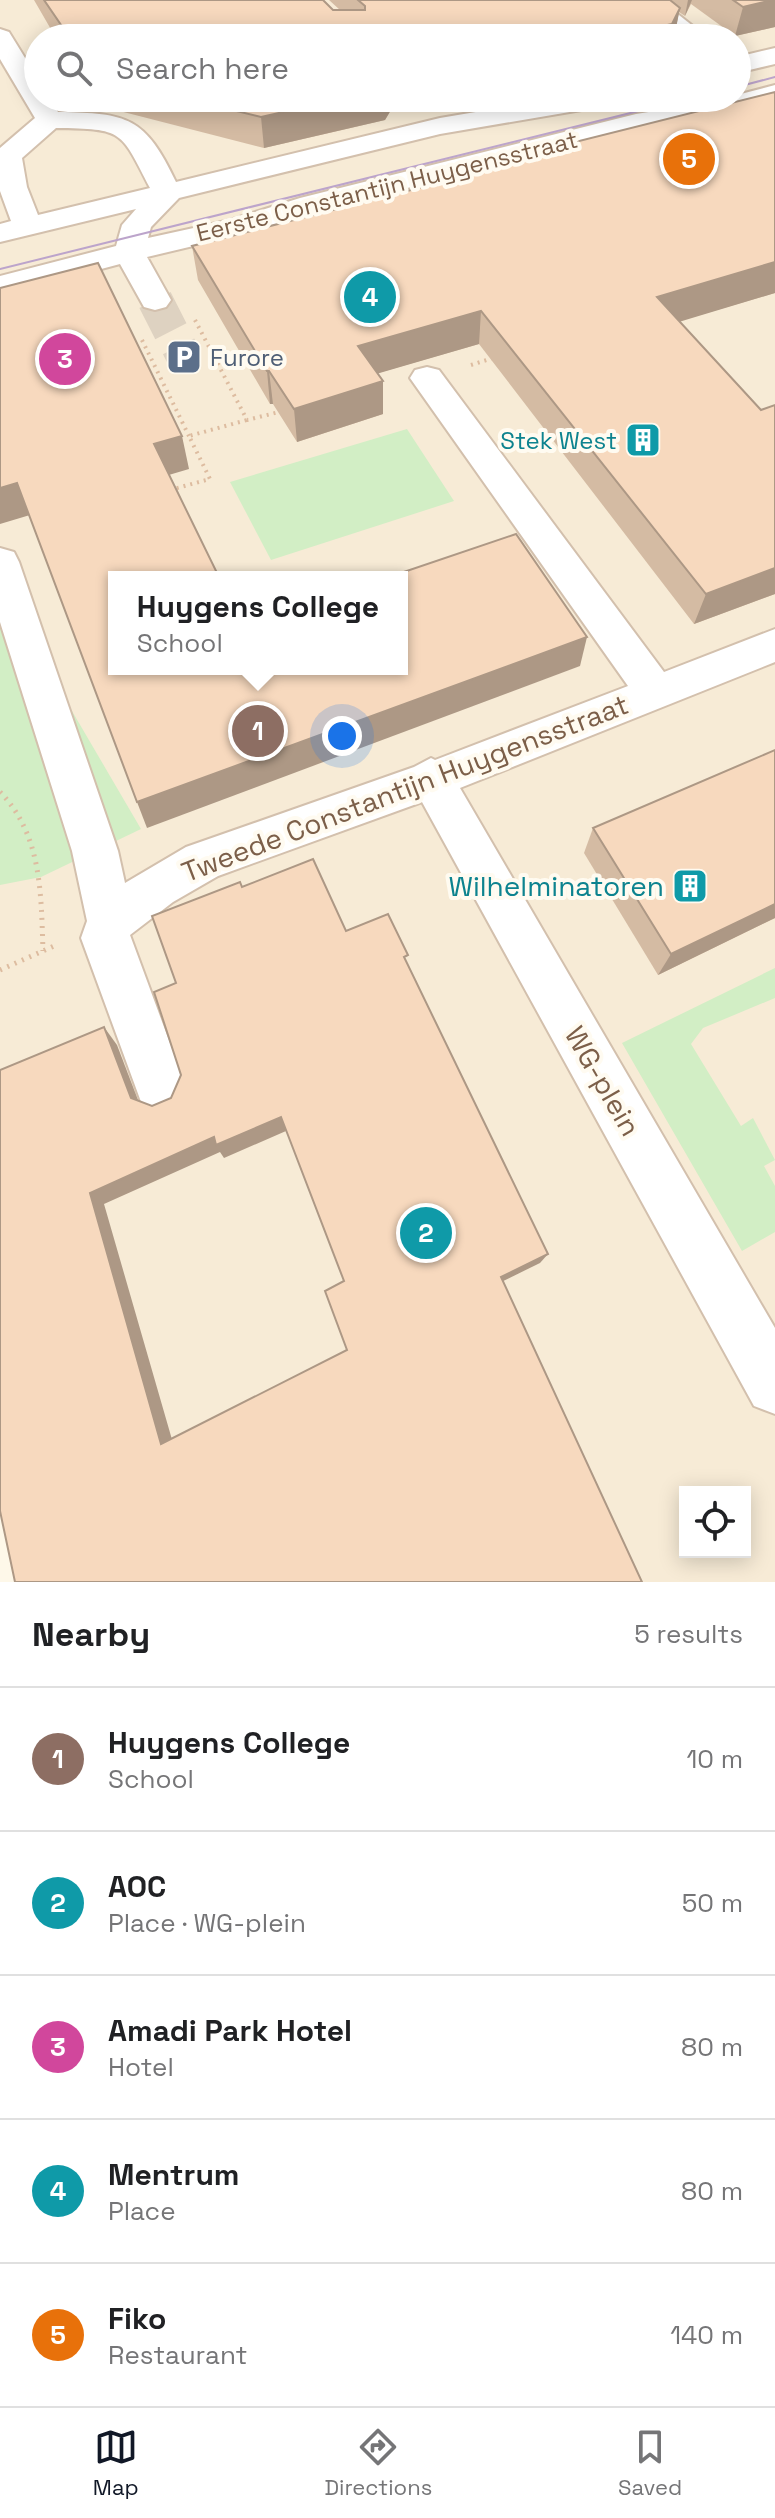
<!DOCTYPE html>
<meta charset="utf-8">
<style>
body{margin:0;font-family:"Space Grotesk",sans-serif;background:#f2f2f2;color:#202124}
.controls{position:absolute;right:24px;bottom:24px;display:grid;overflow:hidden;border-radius:0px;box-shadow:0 4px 20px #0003}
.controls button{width:72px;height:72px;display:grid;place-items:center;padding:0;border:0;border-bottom:2px solid #e0e0e0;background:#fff;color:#202124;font:40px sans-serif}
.you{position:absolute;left:342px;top:736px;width:28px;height:28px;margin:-20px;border:6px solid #fff;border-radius:50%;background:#1a73e8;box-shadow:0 0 0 12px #1a73e833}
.badge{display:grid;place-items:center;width:52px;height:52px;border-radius:50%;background:#111827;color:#fff;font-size:26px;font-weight:700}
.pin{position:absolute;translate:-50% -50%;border:4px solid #fff;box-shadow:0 2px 8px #0006}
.popup{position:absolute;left:108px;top:571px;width:300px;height:104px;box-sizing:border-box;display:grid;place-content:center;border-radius:0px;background:#fff;filter:drop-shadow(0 2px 6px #0005);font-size:26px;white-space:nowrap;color:#757577}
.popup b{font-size:30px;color:#202124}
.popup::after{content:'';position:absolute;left:50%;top:100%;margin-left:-16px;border:16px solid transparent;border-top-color:#fff}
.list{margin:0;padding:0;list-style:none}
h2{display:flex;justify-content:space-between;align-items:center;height:104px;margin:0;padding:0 32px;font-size:34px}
h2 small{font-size:26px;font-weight:400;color:#757577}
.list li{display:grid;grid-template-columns:52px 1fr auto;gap:24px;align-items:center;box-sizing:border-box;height:144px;padding:0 32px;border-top:2px solid #e0e0e0}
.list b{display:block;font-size:30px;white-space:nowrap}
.list p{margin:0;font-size:26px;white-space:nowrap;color:#757577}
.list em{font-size:26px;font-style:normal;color:#757577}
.icon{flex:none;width:44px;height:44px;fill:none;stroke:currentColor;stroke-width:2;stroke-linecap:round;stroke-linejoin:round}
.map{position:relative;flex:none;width:775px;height:1582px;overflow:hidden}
.search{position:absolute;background:#fff;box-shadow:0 4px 20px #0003;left:24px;right:24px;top:24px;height:88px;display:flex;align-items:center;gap:20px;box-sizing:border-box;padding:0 28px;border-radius:44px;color:#757577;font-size:30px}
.sheet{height:824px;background:#fff}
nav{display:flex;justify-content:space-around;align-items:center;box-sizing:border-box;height:112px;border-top:2px solid #e0e0e0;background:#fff;font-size:22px;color:#757577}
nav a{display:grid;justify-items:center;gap:4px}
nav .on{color:#111827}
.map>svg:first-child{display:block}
.residential{fill:#f7ebd6;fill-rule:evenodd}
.green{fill:#d2eec5}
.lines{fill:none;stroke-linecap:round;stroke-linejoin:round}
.minor-tunnel{stroke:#ded2c1;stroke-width:35;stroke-dasharray:35 17;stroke-linecap:butt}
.minor-casing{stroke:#d3c0ad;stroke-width:4}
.path-far1{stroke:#ddbca0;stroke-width:4;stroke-dasharray:2 5;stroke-linecap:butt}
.path{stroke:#ddbca0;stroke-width:5;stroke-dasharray:2 6;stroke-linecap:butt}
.minor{fill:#fff;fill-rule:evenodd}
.tram{stroke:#bca4cb;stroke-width:2}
.wall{fill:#d4bba3}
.shaded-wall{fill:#ad9885}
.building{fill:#f7d9be;stroke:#ad9885;stroke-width:2;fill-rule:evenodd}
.labels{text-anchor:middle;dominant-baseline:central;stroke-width:8;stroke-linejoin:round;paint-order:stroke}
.far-street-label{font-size:24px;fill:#7c5f49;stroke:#fffbf1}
.far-service-label{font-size:24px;fill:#4e5e75;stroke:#fffbf1;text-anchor:start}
.far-culture-label{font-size:24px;fill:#0d838f;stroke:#fffbf1;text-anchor:end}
.street-label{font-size:28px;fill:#7c5f49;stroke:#fffbf1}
.culture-label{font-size:28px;fill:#0d838f;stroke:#fffbf1;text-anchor:end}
</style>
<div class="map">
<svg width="775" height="1582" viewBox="0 0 775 1582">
<rect width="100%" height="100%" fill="#fef8e9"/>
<path class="residential" d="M0,0H775V1582H69L0,1293ZM38,38H737V98H38ZM114,577H402V669H114ZM685,1492H745V1552H685Z"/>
<g class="green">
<polygon points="407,429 454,501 271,560 230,482"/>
<polygon points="0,588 141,829 41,877 0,885"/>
<polygon points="775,968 775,998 703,1028 691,1044 741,1126 753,1118 775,1160 764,1166 775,1186 775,1232 742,1251 622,1043"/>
</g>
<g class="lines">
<polyline class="minor-tunnel" points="155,300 184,357"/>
<defs>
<g id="minor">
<polygon points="633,0 660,0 708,38 679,38"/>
<path d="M0,29L9,32L38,79V98H49L58,112C128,113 145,117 176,182L440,118L558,98H618L614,104L605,106L440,134L179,198L151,227L148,238L230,220L300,198L636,114L737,98V95L775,85V101L699,121L636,130L320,210L248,233L147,257L171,300L166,307L155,310L144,307L120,264L0,296V276L116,246L122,225L136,209L0,242V224L11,221L0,191V148L35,118L0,59ZM56,128C124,129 120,130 150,188L38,215L27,187L22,158Z"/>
<polygon points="775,48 775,64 737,73 737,57"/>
<polygon points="427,367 439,370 664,672 775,629 775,662 460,788 775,1328 775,1414 754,1406 422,802 218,876 173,902 130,935 188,1092 180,1110 162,1118 144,1110 81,938 87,921 72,851 0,622 0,548 14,552 19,562 118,851 125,883 186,847 414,767 431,758 435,760 628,686 410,378 415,370"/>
</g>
</defs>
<use href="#minor" class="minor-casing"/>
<g class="path-far1">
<polyline points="195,320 247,420 283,411"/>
<polyline points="142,340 189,436"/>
<polyline points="471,365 496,357"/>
<polyline points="170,490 210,479 189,436 247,420"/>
</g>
<g class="path">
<path d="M0,792C42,835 41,894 43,951"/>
<polyline points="0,970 54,946"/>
</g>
<use href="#minor" class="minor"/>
<g class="tram">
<polyline points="737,87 775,77"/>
<polyline points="0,269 691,98"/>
</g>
</g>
<g class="wall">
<polygon points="34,0 323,0 333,10 340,10 329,0 775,0 775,27 735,36 691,4 685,16 679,12 674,38 56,38"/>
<polygon points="775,92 775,293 679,321 761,410 775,405 775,594 694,624 479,344 378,373 383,414 297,442 273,404 270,404 198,280 192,246 538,158 539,151"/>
<polygon points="98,98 398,98 385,120 264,148 104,107"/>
<polygon points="593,828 775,918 658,975 584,853"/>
</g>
<g class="shaded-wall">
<polygon points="688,0 692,0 685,16"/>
<polygon points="772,0 775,0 775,27 735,36 743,7"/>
<polygon points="680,8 674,38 608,38"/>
<polygon points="346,98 398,98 385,120 264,148 261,117"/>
<polygon points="775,262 775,293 649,331 657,297"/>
<polygon points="481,311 479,344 359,379 358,346"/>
<polygon points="267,371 269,371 273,404 270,404"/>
<polygon points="383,381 383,414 297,442 294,409"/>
<polygon points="182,436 189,469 162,477 154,444"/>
<polygon points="17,483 30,515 0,524 0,488"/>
<polygon points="775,568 775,594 694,624 706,594"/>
<polygon points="587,637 580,666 147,828 137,802"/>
<polygon points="775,904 775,918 658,975 671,954"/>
<polygon points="104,1027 117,1045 143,1113 131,1098"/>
<polygon points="281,1117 286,1131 224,1158 220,1152 104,1204 173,1443 161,1444 90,1193 214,1137"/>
<polygon points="548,1254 540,1263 495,1285 501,1277"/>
</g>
<g class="building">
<polygon points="44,0 323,0 333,10 365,10 365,6 358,0 670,0 680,8 672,24 608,38 429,38 421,30 416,38 70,38"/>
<polygon points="733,0 772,0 743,7"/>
<polygon points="775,92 775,262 657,297 761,410 775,405 775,568 706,594 481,311 358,346 383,381 294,409 269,371 267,371 192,246 544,156 539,151"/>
<polygon points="183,98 346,98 261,117"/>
<polygon points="98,263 182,436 154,444 219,577 114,577 114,669 402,669 402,577 389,577 516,534 587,637 137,802 17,483 0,488 0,288"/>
<polygon points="775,750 775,904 671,954 593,828"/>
<path d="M313,859L346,931L388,914L408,955L404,957L548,1254L501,1277L642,1582H15L0,1511V1070L104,1027L131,1098L152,1106L171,1098L181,1075L154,992L176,983L152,916L240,882L242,887ZM281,1117L344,1281L325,1291L347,1350L161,1444L90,1193L214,1137L216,1145Z"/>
</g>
<defs>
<symbol id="parking-square" viewBox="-11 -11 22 22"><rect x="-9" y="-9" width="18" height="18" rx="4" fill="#5c6f8a" stroke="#fffbf1"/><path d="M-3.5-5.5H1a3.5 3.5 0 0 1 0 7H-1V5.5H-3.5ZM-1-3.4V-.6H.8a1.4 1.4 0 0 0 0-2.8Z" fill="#fff"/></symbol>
<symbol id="building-square" viewBox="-11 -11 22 22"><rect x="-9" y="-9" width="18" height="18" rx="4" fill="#0f9aa8" stroke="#fffbf1"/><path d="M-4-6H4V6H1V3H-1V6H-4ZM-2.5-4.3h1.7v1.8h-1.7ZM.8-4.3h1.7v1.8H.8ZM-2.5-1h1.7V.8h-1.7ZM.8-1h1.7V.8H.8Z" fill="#fff"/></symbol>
</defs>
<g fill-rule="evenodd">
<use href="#parking-square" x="164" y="337" width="40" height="40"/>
<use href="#building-square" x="623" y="420" width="40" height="40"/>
<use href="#building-square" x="670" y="866" width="40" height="40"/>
</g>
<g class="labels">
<g class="far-street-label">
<text transform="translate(387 186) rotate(-14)">Eerste Constantijn Huygensstraat</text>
</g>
<g class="far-service-label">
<text x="210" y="357">Furore</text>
</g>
<g class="far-culture-label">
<text x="617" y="440">Stek West</text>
</g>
<g class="street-label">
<text transform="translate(405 788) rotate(-21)">Tweede Constantijn Huygensstraat</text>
<text transform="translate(603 1081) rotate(60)">WG-plein</text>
</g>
<g class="culture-label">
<text x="664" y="886">Wilhelminatoren</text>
</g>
</g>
</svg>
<div class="controls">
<button><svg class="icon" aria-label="locate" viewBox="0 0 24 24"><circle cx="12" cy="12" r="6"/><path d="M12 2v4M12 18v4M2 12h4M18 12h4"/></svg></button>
</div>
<div class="you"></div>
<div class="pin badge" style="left:258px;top:731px;background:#8d6e63">1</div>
<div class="popup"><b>Huygens College</b>School</div>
<div class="pin badge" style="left:426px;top:1233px;background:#0f9aa8">2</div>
<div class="pin badge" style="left:65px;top:359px;background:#d1479c">3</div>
<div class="pin badge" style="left:370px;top:297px;background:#0f9aa8">4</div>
<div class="pin badge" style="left:689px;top:159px;background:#e8710a">5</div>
<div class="search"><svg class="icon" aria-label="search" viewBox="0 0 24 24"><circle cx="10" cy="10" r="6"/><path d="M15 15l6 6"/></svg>Search here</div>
</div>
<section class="sheet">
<h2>Nearby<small>5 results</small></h2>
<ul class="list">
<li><span class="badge" style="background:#8d6e63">1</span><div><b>Huygens College</b><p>School</p></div><em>10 m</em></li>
<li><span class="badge" style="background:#0f9aa8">2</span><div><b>AOC</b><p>Place · WG-plein</p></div><em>50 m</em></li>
<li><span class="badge" style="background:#d1479c">3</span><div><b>Amadi Park Hotel</b><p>Hotel</p></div><em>80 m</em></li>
<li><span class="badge" style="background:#0f9aa8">4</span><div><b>Mentrum</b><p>Place</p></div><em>80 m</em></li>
<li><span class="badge" style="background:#e8710a">5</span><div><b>Fiko</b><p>Restaurant</p></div><em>140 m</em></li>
</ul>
</section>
<nav>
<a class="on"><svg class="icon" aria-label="map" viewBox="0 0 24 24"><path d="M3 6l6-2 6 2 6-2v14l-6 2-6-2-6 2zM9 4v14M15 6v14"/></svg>Map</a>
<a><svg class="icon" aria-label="directions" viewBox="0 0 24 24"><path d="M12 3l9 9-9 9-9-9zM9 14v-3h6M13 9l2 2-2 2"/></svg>Directions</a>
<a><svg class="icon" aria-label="saved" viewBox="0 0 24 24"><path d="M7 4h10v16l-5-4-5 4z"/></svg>Saved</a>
</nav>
